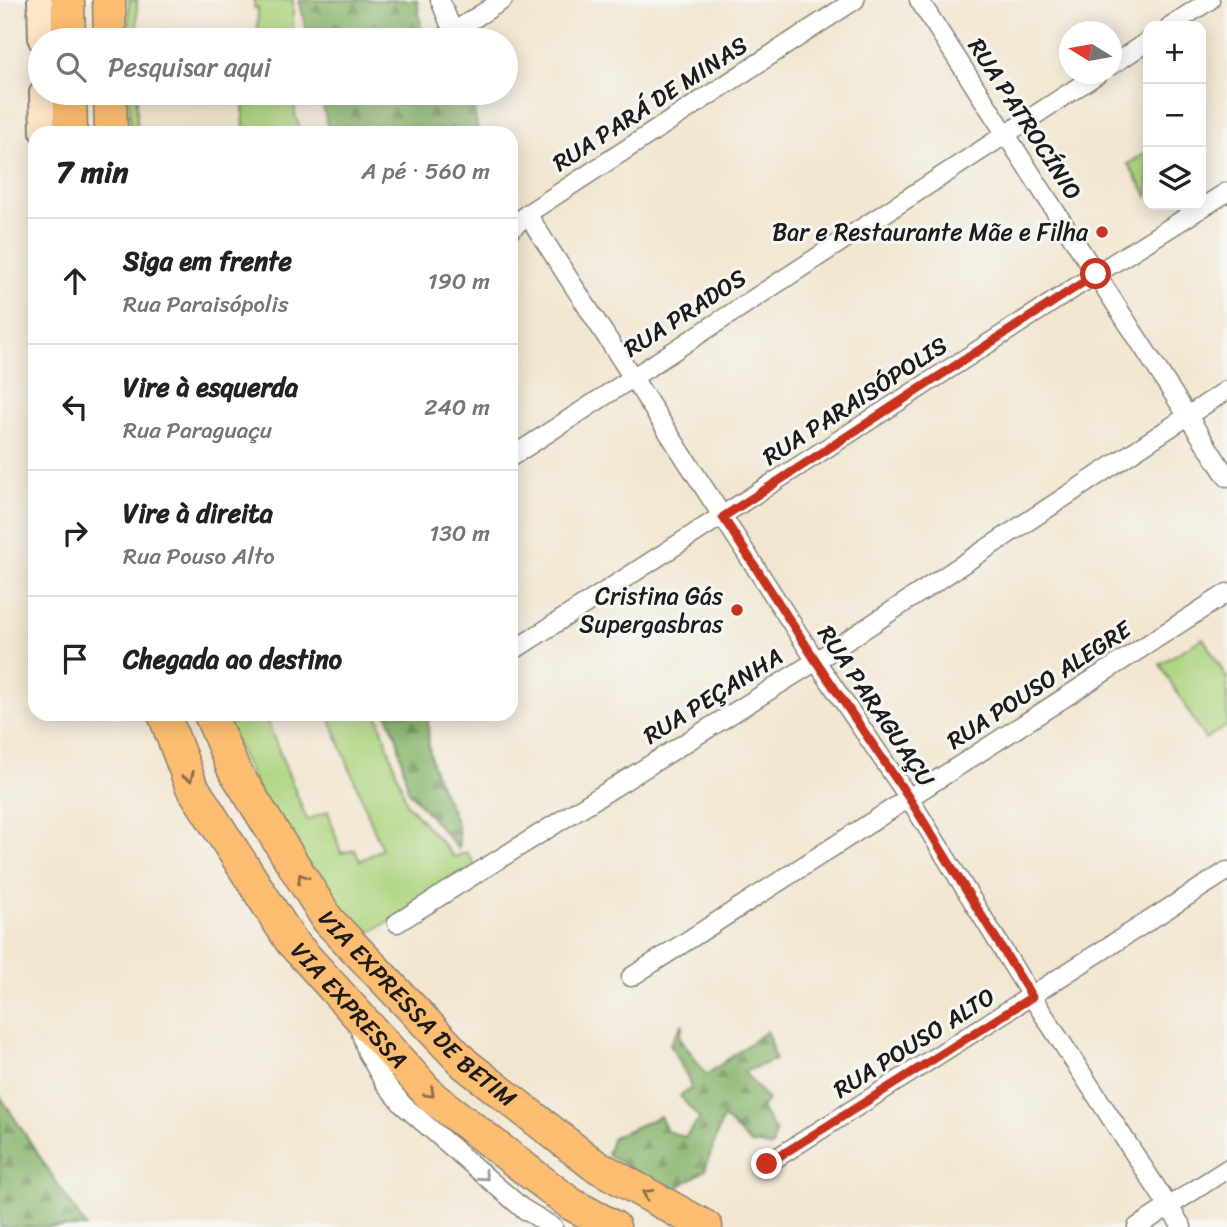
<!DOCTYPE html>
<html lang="pt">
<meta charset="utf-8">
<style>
body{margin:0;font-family:Sriracha,sans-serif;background:#f2f2f2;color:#222}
.controls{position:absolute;right:21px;top:21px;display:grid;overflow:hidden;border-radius:14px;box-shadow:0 4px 18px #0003}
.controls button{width:63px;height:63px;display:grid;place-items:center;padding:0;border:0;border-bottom:2px solid #e0e0e0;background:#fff;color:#222;font:35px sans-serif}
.compass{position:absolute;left:1059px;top:21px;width:63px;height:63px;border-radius:50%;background:#fff;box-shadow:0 4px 18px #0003;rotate:281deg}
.stop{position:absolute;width:21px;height:21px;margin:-16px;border:5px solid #c8321e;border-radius:50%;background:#fff}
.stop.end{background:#c8321e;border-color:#fff;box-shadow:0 2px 7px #0008}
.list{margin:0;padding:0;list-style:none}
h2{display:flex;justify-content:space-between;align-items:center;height:91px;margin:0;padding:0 28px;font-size:30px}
h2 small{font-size:23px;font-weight:400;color:#767676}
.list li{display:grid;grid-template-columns:46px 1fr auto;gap:21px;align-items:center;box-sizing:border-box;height:126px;padding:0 28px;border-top:2px solid #e0e0e0}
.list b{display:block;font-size:26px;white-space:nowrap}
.list p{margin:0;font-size:23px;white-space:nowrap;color:#767676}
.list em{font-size:23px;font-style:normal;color:#767676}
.icon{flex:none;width:38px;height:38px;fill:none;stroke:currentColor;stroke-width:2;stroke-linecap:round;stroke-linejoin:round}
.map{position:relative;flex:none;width:1227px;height:1227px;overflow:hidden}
.search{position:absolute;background:#fff;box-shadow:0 4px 18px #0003;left:28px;top:28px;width:490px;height:77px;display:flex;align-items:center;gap:18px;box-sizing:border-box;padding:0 24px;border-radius:38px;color:#767676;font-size:26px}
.panel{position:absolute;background:#fff;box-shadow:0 4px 18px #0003;left:28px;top:126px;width:490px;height:595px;border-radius:21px}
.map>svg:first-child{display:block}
.grass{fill:#aed580;stroke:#65784e;stroke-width:2}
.forest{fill:url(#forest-firs);stroke:#536945;stroke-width:2}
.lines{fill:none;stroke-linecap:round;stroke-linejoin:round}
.street-casing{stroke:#878176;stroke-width:21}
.secondary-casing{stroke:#878176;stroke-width:28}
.highway-casing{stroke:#878176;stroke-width:35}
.street{stroke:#fff;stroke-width:18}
.secondary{stroke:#fee5c5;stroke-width:24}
.highway{stroke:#fcbd6f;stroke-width:32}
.oneway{stroke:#8c6c46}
.oneway2{stroke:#999}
.route{stroke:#c8321e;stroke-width:9}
.poi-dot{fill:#c8321e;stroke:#f6f6f2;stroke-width:2.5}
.labels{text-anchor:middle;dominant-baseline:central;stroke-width:6;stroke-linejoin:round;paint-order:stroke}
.street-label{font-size:24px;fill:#1c1c1c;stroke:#f6f6f2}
.poi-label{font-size:24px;fill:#1c1c1c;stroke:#f6f6f2;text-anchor:end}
</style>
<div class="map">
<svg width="1227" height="1227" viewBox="0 0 1227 1227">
<defs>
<pattern id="forest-firs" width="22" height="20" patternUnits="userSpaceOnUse" patternTransform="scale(1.75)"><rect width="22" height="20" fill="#8ab66e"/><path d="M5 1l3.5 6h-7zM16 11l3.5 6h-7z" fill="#70935a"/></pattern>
</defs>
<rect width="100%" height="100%" fill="#f6f6f2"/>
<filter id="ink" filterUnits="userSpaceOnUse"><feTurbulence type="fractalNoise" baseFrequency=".0143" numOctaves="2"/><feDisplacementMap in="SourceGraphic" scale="14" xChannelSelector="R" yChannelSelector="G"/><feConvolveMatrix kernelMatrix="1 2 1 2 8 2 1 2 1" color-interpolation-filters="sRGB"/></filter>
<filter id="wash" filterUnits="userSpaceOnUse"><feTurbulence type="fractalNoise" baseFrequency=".00686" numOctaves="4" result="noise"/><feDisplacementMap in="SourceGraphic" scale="28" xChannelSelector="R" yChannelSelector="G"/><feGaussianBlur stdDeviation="1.57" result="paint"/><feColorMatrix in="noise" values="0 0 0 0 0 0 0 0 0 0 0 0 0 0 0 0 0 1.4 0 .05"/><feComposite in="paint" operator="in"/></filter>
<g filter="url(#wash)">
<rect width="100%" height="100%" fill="#f2e6d0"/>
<g class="grass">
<rect x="129" y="0" width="8" height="40"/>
<polygon points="254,0 293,0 293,40 257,40 258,8 254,8"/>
<polygon points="129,93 137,93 137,133 130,133"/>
<polygon points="243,93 295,93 295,115 302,133 244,133"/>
<polygon points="1148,151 1148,197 1128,164"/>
<polygon points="1203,638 1227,678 1227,726 1205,739 1160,664"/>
<polygon points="222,714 264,714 307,820 328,811 341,853 355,850 360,861 382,849 328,714 377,714 407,804 454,857 467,852 478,870 364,936 308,866 269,813"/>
</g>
<g class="forest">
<polygon points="299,0 417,0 423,40 308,40"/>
<polygon points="320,93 472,93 478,133 329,133"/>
<path d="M387,714H428C428,735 428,753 435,773C443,797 464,824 458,849L408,790L397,738Z"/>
<polygon points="683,1023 680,1037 706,1075 767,1031 775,1060 744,1072 768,1100 761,1108 776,1132 772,1147 751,1144 723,1117 705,1170 669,1193 607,1154 613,1137 660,1116 667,1131 685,1137 700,1119 680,1096 691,1089 688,1078 670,1044"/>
<polygon points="0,1096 86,1227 0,1227"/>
</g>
</g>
<g filter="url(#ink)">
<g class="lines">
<defs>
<g id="street">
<polyline points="440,0 453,32 503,0"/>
<polyline points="919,0 1227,477"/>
<polyline points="1170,26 1210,0"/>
<polyline points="1112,65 1148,41"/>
<polyline points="527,214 816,661 909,798 1032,997 1182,1227"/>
<polyline points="511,230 527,214 855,0"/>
<polyline points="511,457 1098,74"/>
<polyline points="511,652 1096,274 1227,192"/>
<polyline points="397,923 816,661 1227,390"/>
<polyline points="631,977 1227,593"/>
<polyline points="358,1024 367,1052 384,1082 403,1105 522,1208 553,1227"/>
<polyline points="767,1164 1227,871"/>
<polyline points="1137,1227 1227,1169"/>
</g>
<g id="secondary">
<polyline points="40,0 41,40"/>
<polyline points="42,93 43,133"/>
</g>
<g id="highway">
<polyline points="68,0 69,40"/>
<polyline points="109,0 110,40"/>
<polyline points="70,93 71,133"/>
<polyline points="110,93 111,133"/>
<path id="s1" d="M164,714L191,785L291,941L432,1097L571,1204L614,1227"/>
<path id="s2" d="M210,714L233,768L328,920L465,1064L593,1164L706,1227"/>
</g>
</defs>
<use href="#street" class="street-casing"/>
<use href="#secondary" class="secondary-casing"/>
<use href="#highway" class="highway-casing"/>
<use href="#street" class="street"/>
<use href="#secondary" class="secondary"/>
<use href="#highway" class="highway"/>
</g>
<defs><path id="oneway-chevron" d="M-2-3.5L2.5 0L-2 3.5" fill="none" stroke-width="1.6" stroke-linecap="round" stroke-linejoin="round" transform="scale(1.75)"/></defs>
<g class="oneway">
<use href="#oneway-chevron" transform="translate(189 777) rotate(67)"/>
<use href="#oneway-chevron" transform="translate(302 878) rotate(-122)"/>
<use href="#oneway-chevron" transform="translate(430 1093) rotate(45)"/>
<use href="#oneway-chevron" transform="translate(647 1194) rotate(-151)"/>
</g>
<use class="oneway2" href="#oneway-chevron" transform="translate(484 1176) rotate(40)"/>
</g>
<g class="lines" filter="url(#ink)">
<polyline class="route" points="767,1164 1032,997 909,798 816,661 723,517 1096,274"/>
</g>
<g class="poi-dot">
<circle cx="1102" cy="232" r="7"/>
<circle cx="737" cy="610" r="7"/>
</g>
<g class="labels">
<g class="street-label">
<text transform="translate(650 104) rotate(-33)">RUA PARÁ DE MINAS</text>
<text transform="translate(1025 119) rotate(57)">RUA PATROCÍNIO</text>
<text transform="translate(685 313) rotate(-33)">RUA PRADOS</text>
<text transform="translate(855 401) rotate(-33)">RUA PARAISÓPOLIS</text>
<text transform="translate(1039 685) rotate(-33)">RUA POUSO ALEGRE</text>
<text transform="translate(713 696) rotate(-32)">RUA PEÇANHA</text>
<text transform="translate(876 706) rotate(56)">RUA PARAGUAÇU</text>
<text stroke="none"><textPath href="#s1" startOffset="348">VIA EXPRESSA</textPath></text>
<text stroke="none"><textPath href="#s2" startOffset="364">VIA EXPRESSA DE BETIM</textPath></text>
<text transform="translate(914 1043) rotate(-32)">RUA POUSO ALTO</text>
</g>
<g class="poi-label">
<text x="1088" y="232">Bar e Restaurante Mãe e Filha</text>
<text x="723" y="596">Cristina Gás<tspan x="723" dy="28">Supergasbras</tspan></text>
</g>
</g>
</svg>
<div class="controls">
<button>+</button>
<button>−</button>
<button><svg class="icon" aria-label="layers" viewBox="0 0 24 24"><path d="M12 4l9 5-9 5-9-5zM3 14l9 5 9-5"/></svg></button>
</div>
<svg class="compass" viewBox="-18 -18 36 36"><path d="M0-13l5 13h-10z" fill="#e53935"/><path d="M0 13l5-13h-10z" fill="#767676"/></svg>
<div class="stop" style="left:1096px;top:274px"></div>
<div class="stop end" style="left:767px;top:1164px"></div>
<div class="search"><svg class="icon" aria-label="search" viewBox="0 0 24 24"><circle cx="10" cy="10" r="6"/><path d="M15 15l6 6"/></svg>Pesquisar aqui</div>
<section class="panel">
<h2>7 min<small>A pé · 560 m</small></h2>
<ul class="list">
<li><svg class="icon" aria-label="ahead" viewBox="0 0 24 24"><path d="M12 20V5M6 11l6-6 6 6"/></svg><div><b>Siga em frente</b><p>Rua Paraisópolis</p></div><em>190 m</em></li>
<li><svg class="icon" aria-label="left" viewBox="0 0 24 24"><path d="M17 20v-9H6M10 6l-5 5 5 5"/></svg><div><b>Vire à esquerda</b><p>Rua Paraguaçu</p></div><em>240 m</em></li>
<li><svg class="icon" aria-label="right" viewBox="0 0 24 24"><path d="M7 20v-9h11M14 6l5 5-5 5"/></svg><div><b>Vire à direita</b><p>Rua Pouso Alto</p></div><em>130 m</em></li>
<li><svg class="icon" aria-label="arrive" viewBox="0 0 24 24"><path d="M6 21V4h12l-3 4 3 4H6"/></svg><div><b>Chegada ao destino</b></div></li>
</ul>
</section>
</div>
